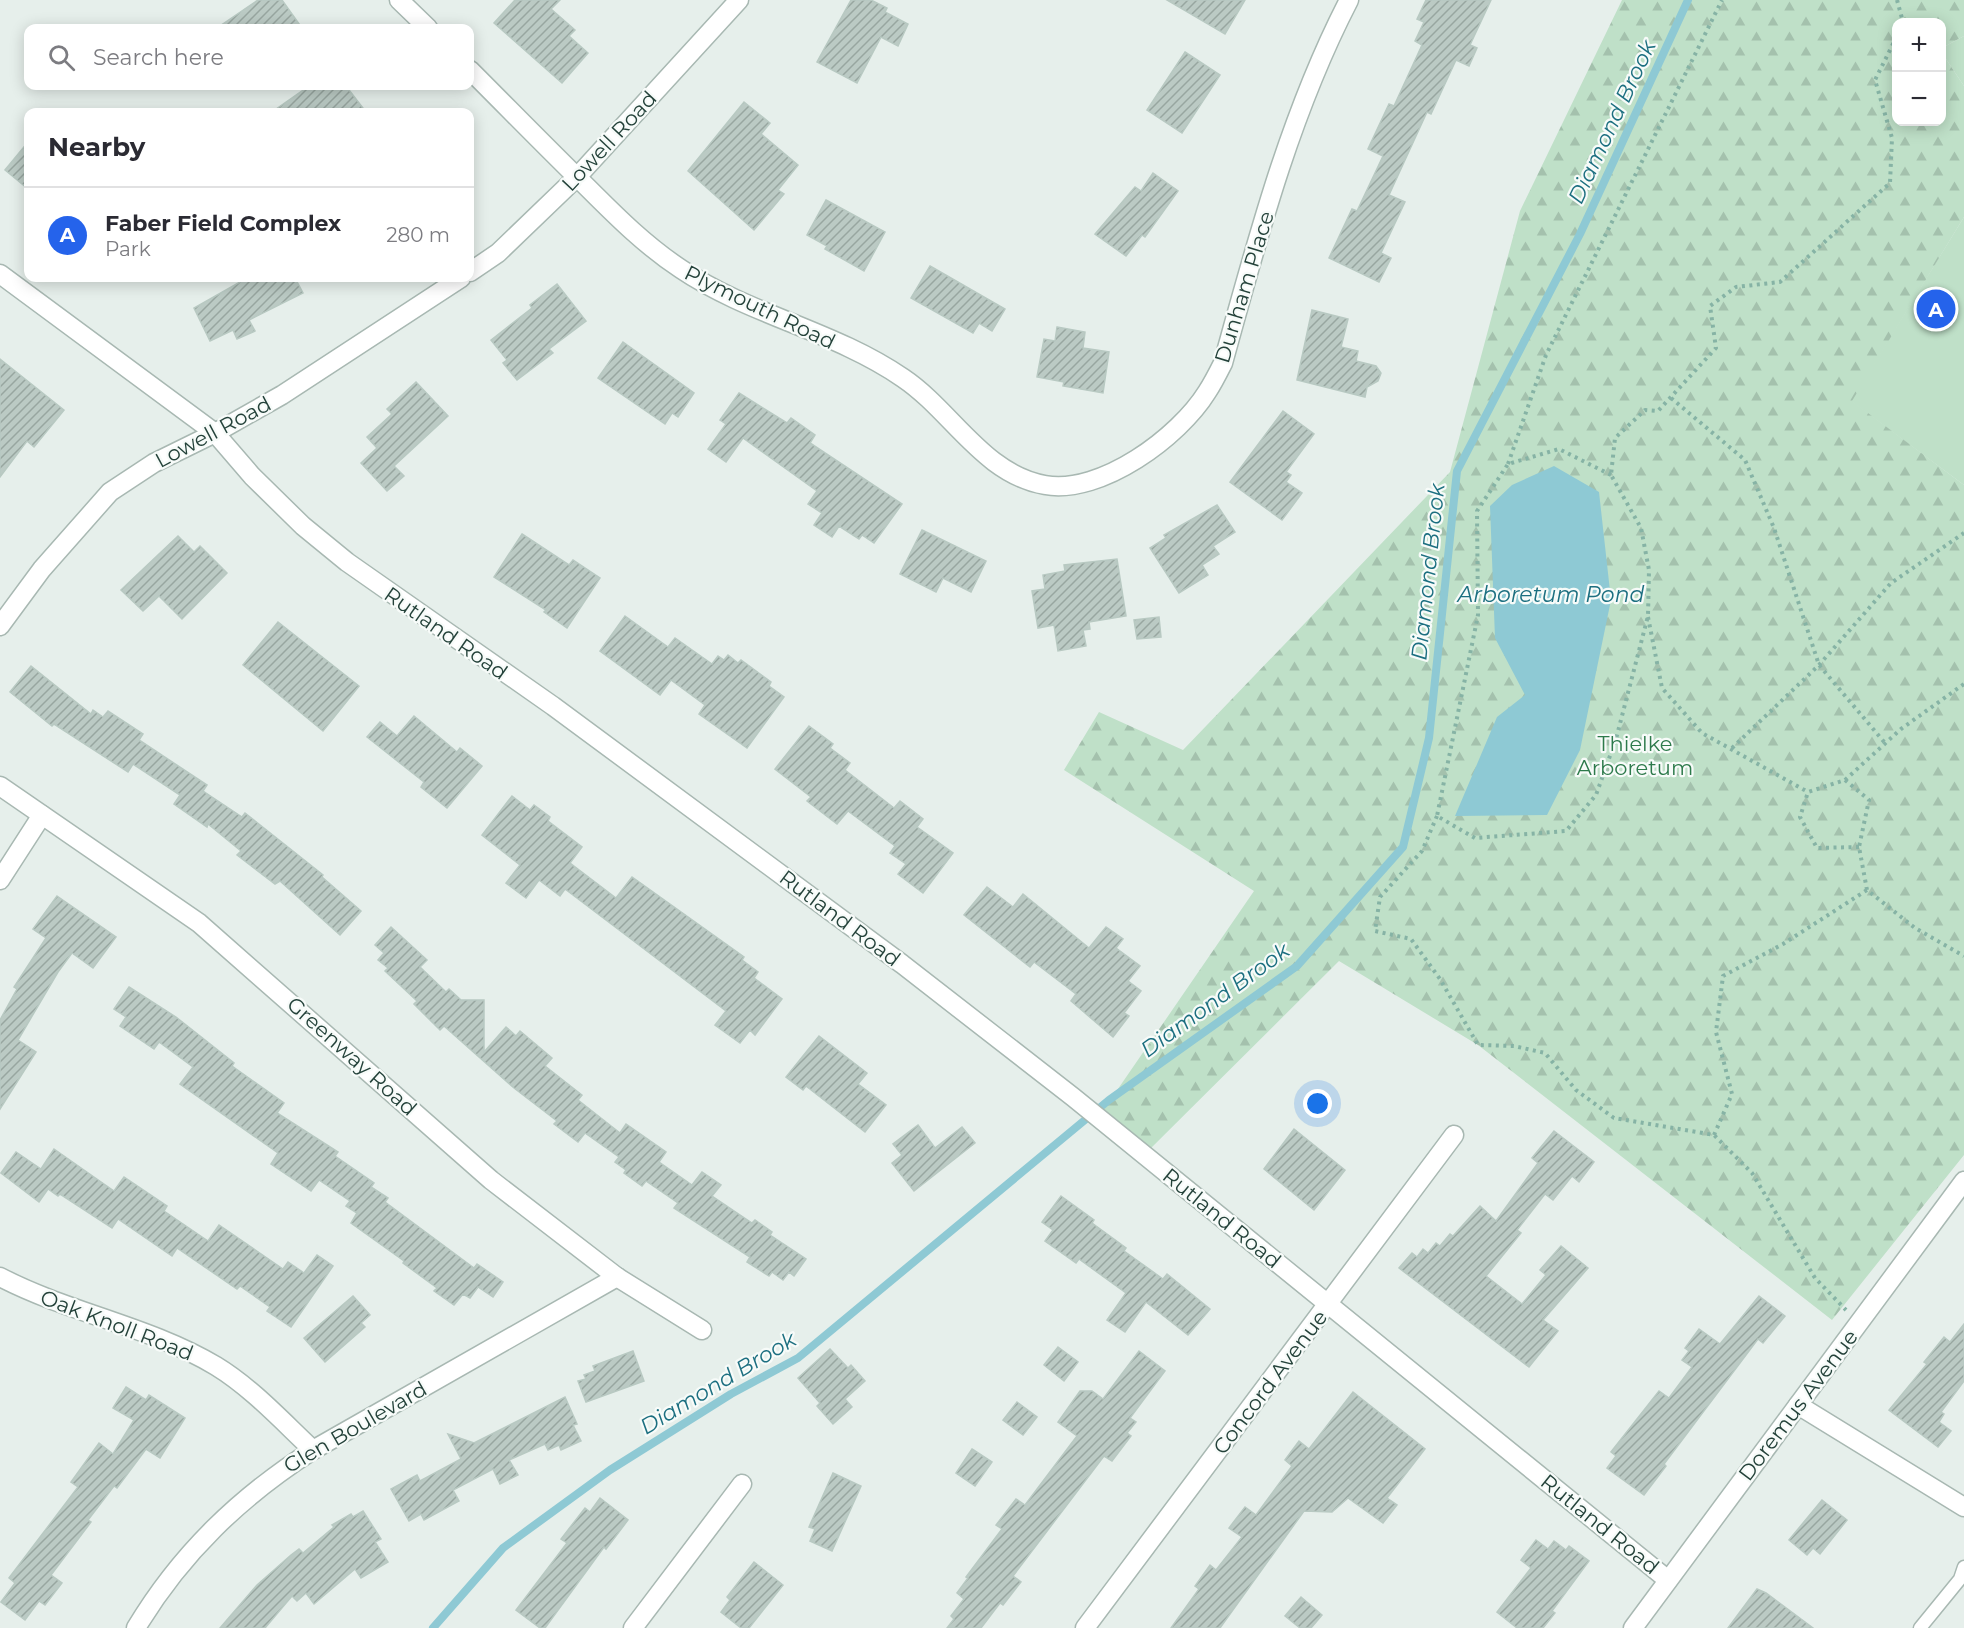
<!DOCTYPE html>
<meta charset="utf-8">
<style>
body{margin:0;font-family:Montserrat,sans-serif;background:#f2f2f3;color:#2b2b33}
.controls{position:absolute;right:18px;top:18px;display:grid;overflow:hidden;border-radius:12px;box-shadow:0 3px 15px #0003}
.controls button{width:54px;height:54px;display:grid;place-items:center;padding:0;border:0;border-bottom:2px solid #e1e1e2;background:#fff;color:#2b2b33;font:30px sans-serif}
.you{position:absolute;left:1318px;top:1104px;width:21px;height:21px;margin:-15px;border:4px solid #fff;border-radius:50%;background:#1a73e8;box-shadow:0 0 0 9px #1a73e833}
.badge{display:grid;place-items:center;width:39px;height:39px;border-radius:50%;background:#2563eb;color:#fff;font-size:20px;font-weight:700}
.pin{position:absolute;translate:-50% -50%;border:3px solid #fff;box-shadow:0 2px 6px #0006}
.list{margin:0;padding:0;list-style:none}
h2{display:flex;justify-content:space-between;align-items:center;height:78px;margin:0;padding:0 24px;font-size:26px}
h2 small{font-size:20px;font-weight:400;color:#7c7c81}
.list li{display:grid;grid-template-columns:39px 1fr auto;gap:18px;align-items:center;box-sizing:border-box;height:96px;padding:0 24px;border-top:2px solid #e1e1e2}
.list b{display:block;font-size:22px;white-space:nowrap}
.list p{margin:0;font-size:20px;white-space:nowrap;color:#7c7c81}
.list em{font-size:20px;font-style:normal;color:#7c7c81}
.icon{flex:none;width:33px;height:33px;fill:none;stroke:currentColor;stroke-width:2;stroke-linecap:round;stroke-linejoin:round}
.map{position:relative;flex:none;width:1964px;height:1628px;overflow:hidden}
.search{position:absolute;background:#fff;box-shadow:0 3px 15px #0003;left:24px;top:24px;width:450px;height:66px;display:flex;align-items:center;gap:15px;box-sizing:border-box;padding:0 21px;border-radius:12px;color:#7c7c81;font-size:22px}
.panel{position:absolute;background:#fff;box-shadow:0 3px 15px #0003;left:24px;top:108px;width:450px;height:174px;border-radius:12px}
.map>svg:first-child{display:block}
.green{fill:#bfe0c8}
.forest{fill:url(#forest-firs)}
.water{fill:#8ec9d4}
.lines{fill:none;stroke-linecap:round;stroke-linejoin:round}
.stream{stroke:#8ec9d4;stroke-width:8}
.building{fill:url(#building-hatch);stroke:#b8c9c2;stroke-width:1.5}
.service-casing{stroke:#a8b8b2;stroke-width:15}
.minor-casing{stroke:#a8b8b2;stroke-width:21}
.path{stroke:#86b3a5;stroke-width:4;stroke-dasharray:3 4.5;stroke-linecap:butt}
.service{stroke:#fff;stroke-width:12}
.minor{stroke:#fff;stroke-width:18}
.labels{text-anchor:middle;dominant-baseline:central;stroke-width:4.5;stroke-linejoin:round;paint-order:stroke}
.street-label{font-size:21px;fill:#24423a;stroke:#f7fbf9}
.park-label{font-size:21px;fill:#2d7a4b;stroke:#f7fbf9}
.water-label{font-size:22px;font-style:italic;fill:#1c6f80;stroke:#f7fbf9}
</style>
<div class="map">
<svg width="1964" height="1628" viewBox="0 0 1964 1628">
<defs>
<pattern id="forest-firs" width="22" height="20" patternUnits="userSpaceOnUse" patternTransform="scale(1.5)"><rect width="22" height="20" fill="#bfe0c8"/><path d="M5 1l3.5 6h-7zM16 11l3.5 6h-7z" fill="#a4c1ad"/></pattern>
<pattern id="building-hatch" width="6" height="6" patternUnits="userSpaceOnUse" patternTransform="scale(1.5)"><rect width="6" height="6" fill="#bbcac4"/><path d="M-1 1l2-2M0 6l6-6M5 7l2-2" fill="none" stroke="#98a6a0"/></pattern>
</defs>
<rect width="100%" height="100%" fill="#e6efeb"/>
<g class="green">
<polygon points="1964,36 1964,86 1942,53 1942,48"/>
<polygon points="1964,217 1964,485 1851,401"/>
</g>
<polygon class="forest" points="1622,0 1964,0 1964,36 1942,48 1942,22 1896,22 1896,122 1942,122 1942,53 1964,86 1964,217 1852,401 1964,485 1964,1155 1832,1320 1478,1045 1339,961 1144,1155 1098,1118 1254,891 1064,770 1099,712 1183,750 1450,472 1520,211"/>
<polygon class="water" points="1554,466 1599,492 1611,600 1580,750 1547,815 1455,816 1497,717 1525,695 1495,638 1490,506 1512,485"/>
<g class="lines">
<polyline class="stream" points="433,1628 503,1548 610,1470 731,1394 798,1358 1109,1100 1297,966 1403,847 1429,738 1457,471 1580,234 1688,0"/>
</g>
<g class="building">
<polygon points="258,0 282,0 302,28 217,28"/>
<polygon points="515,0 560,0 551,9 575,30 569,36 588,53 562,83 494,23"/>
<polygon points="851,0 871,0 887,8 885,12 908,24 898,46 881,37 857,83 817,62"/>
<polygon points="1167,0 1245,0 1225,34"/>
<polygon points="1426,0 1491,0 1470,45 1477,48 1469,66 1456,60 1431,114 1427,112 1389,195 1405,202 1381,253 1391,258 1379,282 1329,258 1352,209 1357,211 1383,156 1368,149 1389,104 1394,106 1422,45 1415,41 1424,22 1417,19"/>
<polygon points="1185,52 1220,75 1182,133 1147,110"/>
<polygon points="309,86 346,86 366,112 272,112"/>
<polygon points="744,102 770,123 761,134 798,165 778,190 784,194 754,230 688,171"/>
<polygon points="28,142 28,189 5,170"/>
<polygon points="1153,173 1178,191 1145,237 1142,235 1126,256 1095,234 1135,187 1141,191"/>
<polygon points="826,200 885,232 864,271 825,249 827,246 807,235"/>
<polygon points="930,266 1005,309 992,331 979,323 973,333 911,298"/>
<polygon points="247,278 295,278 303,293 249,320 255,331 237,339 233,330 210,341 194,308"/>
<polygon points="557,284 586,321 549,349 553,353 517,380 503,363 507,360 491,340 532,308 530,305"/>
<polygon points="1312,310 1348,319 1341,347 1358,351 1356,361 1376,366 1381,373 1378,381 1367,387 1365,397 1297,380"/>
<polygon points="1057,327 1085,332 1083,348 1109,352 1103,393 1063,386 1064,382 1037,377 1044,339 1055,341"/>
<polygon points="623,342 694,393 678,417 672,413 665,424 598,378"/>
<polygon points="0,359 64,410 34,447 27,441 0,477"/>
<polygon points="416,382 448,416 394,466 404,476 387,491 361,463 377,448 367,437 392,414 387,409"/>
<polygon points="739,393 787,423 791,418 815,435 810,443 902,504 874,543 862,535 859,539 839,526 832,537 814,525 822,513 808,504 817,491 743,438 726,462 708,449 726,424 720,420"/>
<polygon points="1283,411 1314,434 1286,472 1291,475 1286,482 1302,493 1282,520 1230,482"/>
<polygon points="1217,505 1235,532 1213,546 1219,554 1202,565 1208,575 1179,593 1150,548 1166,538 1164,535"/>
<polygon points="922,530 986,561 971,592 943,578 936,592 900,574"/>
<polygon points="522,534 569,565 573,560 600,578 567,628 544,612 546,610 494,577"/>
<polygon points="178,536 194,552 200,546 227,573 182,619 159,596 143,611 121,590"/>
<polygon points="1117,559 1126,616 1089,622 1090,629 1083,630 1086,646 1058,651 1054,625 1038,628 1032,591 1045,589 1043,575 1065,571 1064,565"/>
<polygon points="625,616 668,647 675,638 712,664 718,656 724,660 728,655 738,663 741,660 771,682 769,686 784,697 747,748 699,714 705,705 671,680 660,695 600,651"/>
<polygon points="1159,617 1161,637 1137,639 1134,620"/>
<polygon points="278,622 359,686 323,731 243,665"/>
<polygon points="31,666 91,714 93,710 103,717 108,711 143,734 139,740 207,785 203,791 242,817 245,813 323,875 322,877 361,911 340,935 280,881 275,884 237,855 241,851 208,824 207,827 174,804 180,795 133,764 128,772 54,724 52,726 10,692"/>
<polygon points="414,716 457,752 460,748 482,766 447,808 421,787 424,782 367,737 380,722 397,736"/>
<polygon points="809,726 833,744 830,748 850,763 845,770 894,808 900,801 923,819 917,827 953,853 923,893 898,874 906,864 890,853 895,846 848,811 837,824 807,801 811,797 775,769"/>
<polygon points="512,796 530,810 534,805 550,817 548,821 582,847 570,863 616,898 632,877 744,957 742,960 758,972 754,978 782,999 755,1035 750,1030 740,1043 715,1025 726,1011 565,889 560,896 539,880 526,898 506,883 520,865 482,835"/>
<polygon points="987,887 1013,907 1023,894 1089,948 1106,927 1123,939 1116,948 1140,966 1128,981 1141,991 1124,1013 1129,1016 1113,1037 1071,1001 1076,994 1034,962 1030,967 964,915"/>
<polygon points="57,896 116,937 93,968 72,953 58,972 18,1040 36,1052 0,1109 0,1020 17,989 14,987 46,938 33,929"/>
<polygon points="391,927 427,960 420,967 446,992 449,989 461,1000 484,1000 484,1052 506,1027 516,1036 520,1031 552,1058 545,1066 582,1095 578,1100 620,1133 626,1124 666,1152 659,1162 692,1185 702,1172 721,1185 712,1196 752,1223 755,1220 772,1232 770,1235 806,1259 794,1276 789,1272 783,1280 772,1272 769,1276 747,1262 750,1257 674,1208 678,1203 646,1181 642,1186 624,1173 626,1170 615,1162 619,1157 585,1133 578,1142 554,1124 557,1121 514,1088 444,1026 440,1030 414,1004 417,1001 385,971 388,968 378,960 384,953 375,945"/>
<polygon points="129,987 176,1017 234,1063 232,1066 284,1103 277,1113 338,1152 335,1156 374,1183 371,1187 388,1198 385,1202 474,1268 477,1264 503,1282 493,1297 478,1287 470,1298 463,1294 454,1305 434,1291 437,1288 403,1263 404,1261 351,1223 357,1213 346,1206 350,1201 319,1180 311,1191 271,1164 278,1153 180,1084 193,1067 159,1042 154,1049 120,1026 126,1017 114,1009"/>
<polygon points="819,1036 867,1073 858,1084 886,1105 865,1132 806,1086 803,1090 786,1077"/>
<polygon points="918,1125 935,1148 962,1127 975,1143 914,1191 892,1163 902,1155 893,1144"/>
<polygon points="1294,1129 1345,1170 1314,1210 1264,1169"/>
<polygon points="1554,1131 1594,1162 1579,1182 1572,1176 1553,1200 1545,1194 1517,1230 1521,1233 1486,1276 1522,1304 1546,1275 1540,1270 1561,1246 1588,1268 1543,1320 1558,1331 1529,1367 1399,1268 1412,1253 1417,1257 1423,1249 1428,1253 1436,1243 1440,1246 1450,1234 1453,1236 1480,1206 1496,1221 1538,1163 1532,1158"/>
<polygon points="54,1149 114,1191 124,1177 167,1206 164,1211 208,1241 219,1225 283,1269 288,1262 304,1273 317,1255 333,1266 291,1327 267,1311 270,1307 240,1286 237,1289 177,1248 172,1256 118,1219 112,1228 60,1194 58,1196 48,1189 39,1202 1,1173 16,1152 41,1169"/>
<polygon points="1061,1196 1094,1220 1092,1223 1126,1248 1124,1251 1163,1279 1167,1274 1210,1309 1188,1335 1146,1302 1125,1332 1107,1320 1126,1293 1079,1259 1076,1263 1045,1241 1053,1230 1042,1222"/>
<polygon points="353,1296 370,1315 361,1323 365,1327 325,1362 304,1338"/>
<polygon points="1759,1296 1785,1316 1763,1343 1758,1339 1664,1464 1666,1466 1644,1495 1607,1468 1616,1456 1611,1452 1659,1391 1669,1398 1692,1367 1682,1360 1689,1351 1685,1348 1699,1329 1720,1344"/>
<polygon points="1964,1324 1964,1381 1941,1412 1944,1414 1939,1422 1951,1431 1938,1447 1889,1410 1927,1364 1924,1362 1944,1337 1950,1342"/>
<polygon points="1058,1347 1078,1362 1064,1381 1044,1365"/>
<polygon points="830,1349 848,1368 851,1365 865,1381 845,1399 852,1407 833,1424 817,1406 820,1403 798,1378"/>
<polygon points="633,1351 644,1381 586,1402 578,1381 586,1379 584,1375 595,1371 593,1366"/>
<polygon points="1139,1351 1165,1371 1130,1418 1136,1422 1127,1433 1131,1436 1112,1461 1104,1456 1013,1576 1021,1582 1003,1605 1000,1603 981,1628 947,1628 954,1619 951,1616 964,1599 957,1593 968,1578 966,1577 1002,1529 996,1525 1016,1499 1025,1505 1077,1436 1058,1422 1080,1391 1092,1391 1103,1399"/>
<polygon points="126,1387 146,1400 149,1395 185,1418 160,1458 146,1449 117,1488 114,1486 88,1520 91,1522 51,1575 62,1583 45,1605 39,1601 25,1620 1,1602 15,1583 9,1578 78,1487 71,1482 99,1443 113,1454 134,1420 113,1408"/>
<polygon points="1353,1392 1425,1449 1387,1498 1397,1505 1383,1523 1348,1498 1332,1512 1304,1511 1220,1628 1171,1628 1199,1589 1195,1586 1210,1565 1216,1570 1242,1537 1229,1528 1245,1507 1256,1515 1292,1466 1285,1460 1299,1441 1309,1449"/>
<polygon points="565,1397 577,1424 573,1425 581,1441 561,1450 559,1445 548,1450 545,1444 509,1460 518,1475 500,1484 493,1469 453,1490 459,1501 424,1520 421,1514 409,1521 391,1489 417,1475 420,1481 461,1459 448,1434 474,1443"/>
<polygon points="1017,1402 1037,1417 1023,1435 1003,1420"/>
<polygon points="972,1449 992,1462 975,1486 956,1473"/>
<polygon points="833,1473 861,1486 832,1551 810,1541 815,1529 809,1527"/>
<polygon points="600,1498 628,1520 606,1549 604,1547 545,1628 540,1628 516,1610 567,1543 561,1539 585,1508 590,1512"/>
<polygon points="1822,1500 1847,1520 1820,1554 1813,1548 1807,1555 1789,1540"/>
<polygon points="363,1511 381,1539 375,1542 388,1562 361,1578 355,1569 314,1604 306,1593 297,1601 292,1596 265,1628 220,1628 257,1585 291,1555 299,1549 303,1553 334,1527 332,1525 351,1514 353,1517"/>
<polygon points="1536,1540 1548,1549 1554,1541 1566,1550 1569,1546 1589,1561 1552,1611 1555,1613 1543,1628 1517,1628 1497,1612 1531,1568 1521,1560"/>
<polygon points="754,1562 783,1585 749,1628 741,1628 721,1612 730,1600 727,1597"/>
<polygon points="1757,1589 1766,1593 1813,1628 1728,1628"/>
<polygon points="1301,1597 1322,1615 1311,1628 1300,1628 1285,1616"/>
</g>
<g class="lines">
<defs>
<polyline id="service" points="1920,1628 1960,1579 1964,1567"/>
<g id="minor">
<polyline points="399,0 428,28"/>
<path d="M470,70C509,109 548,149 588,188C617,217 646,246 681,269C749,315 835,331 903,378C952,411 983,474 1045,485C1101,495 1179,437 1207,392C1213,383 1218,373 1223,363C1257,240 1290,114 1349,0"/>
<polyline points="470,272 498,253 577,177 739,0"/>
<polyline points="0,274 215,433 252,476 303,526 347,562 553,706 902,964 1073,1097 1668,1580"/>
<polyline points="0,626 42,569 110,492 154,463 215,433 282,395 461,278"/>
<polyline points="0,786 199,923 491,1180 617,1277 702,1330"/>
<polyline points="0,880 42,815"/>
<path d="M0,1277C69,1313 149,1326 216,1366C252,1388 282,1421 313,1450"/>
<polyline points="1798,1405 1964,1507"/>
<path d="M136,1628C181,1553 240,1497 313,1450L617,1277"/>
<polyline points="633,1628 742,1484"/>
<polyline points="1085,1628 1454,1135"/>
<polyline points="1633,1628 1964,1181"/>
</g>
</defs>
<use href="#service" class="service-casing"/>
<use href="#minor" class="minor-casing"/>
<g class="path">
<polyline points="1897,0 1903,22"/>
<polyline points="1671,398 1745,460 1774,528 1819,665 1885,743"/>
<polyline points="1508,464 1546,355 1722,0"/>
<polyline points="1611,475 1559,449 1508,464 1477,511 1478,615 1437,816 1475,838 1566,831 1596,795 1616,739 1648,616 1649,570 1641,528 1611,475 1615,438 1645,410 1658,411 1716,348 1710,306 1736,287 1780,282 1890,183 1892,138 1875,80 1896,38"/>
<polyline points="1648,617 1662,688 1702,733 1808,792"/>
<polyline points="1732,748 1819,665 1891,583 1964,533"/>
<polyline points="1845,780 1901,729 1964,684"/>
<polyline points="1437,816 1422,851 1380,897 1375,931 1411,939 1440,979 1478,1045 1514,1046 1545,1053 1576,1090 1614,1118 1714,1135 1752,1173 1815,1278 1846,1310"/>
<polyline points="1859,847 1817,848 1800,817 1808,792 1845,780 1869,800 1859,847 1867,890 1915,928 1964,956"/>
<polyline points="1714,1135 1732,1094 1716,1032 1723,976 1783,944 1867,890"/>
</g>
<use href="#service" class="service"/>
<use href="#minor" class="minor"/>
</g>
<g class="labels">
<g class="street-label">
<text transform="translate(609 141) rotate(-47)">Lowell Road</text>
<text transform="translate(1244 287) rotate(-73)">Dunham Place</text>
<text transform="translate(760 307) rotate(26)">Plymouth Road</text>
<text transform="translate(213 432) rotate(-28)">Lowell Road</text>
<text transform="translate(446 633) rotate(35)">Rutland Road</text>
<text transform="translate(840 918) rotate(37)">Rutland Road</text>
<text transform="translate(352 1056) rotate(42)">Greenway Road</text>
<text transform="translate(1222 1218) rotate(39)">Rutland Road</text>
<text transform="translate(117 1325) rotate(21)">Oak Knoll Road</text>
<text transform="translate(1270 1382) rotate(-53)">Concord Avenue</text>
<text transform="translate(1798 1405) rotate(-53)">Doremus Avenue</text>
<text transform="translate(355 1427) rotate(-30)">Glen Boulevard</text>
<text transform="translate(1600 1524) rotate(39)">Rutland Road</text>
</g>
<g class="park-label">
<text x="1635" y="743">Thielke<tspan x="1635" dy="24">Arboretum</tspan></text>
</g>
<g class="water-label">
<text transform="translate(1612 122) rotate(-65)">Diamond Brook</text>
<text transform="translate(1428 572) rotate(-84)">Diamond Brook</text>
<text x="1551" y="594">Arboretum Pond</text>
<text transform="translate(1215 1000) rotate(-36)">Diamond Brook</text>
<text transform="translate(718 1383) rotate(-31)">Diamond Brook</text>
</g>
</g>
</svg>
<div class="controls">
<button>+</button>
<button>−</button>
</div>
<div class="you"></div>
<div class="pin badge" style="left:1936px;top:309px">A</div>
<div class="search"><svg class="icon" aria-label="search" viewBox="0 0 24 24"><circle cx="10" cy="10" r="6"/><path d="M15 15l6 6"/></svg>Search here</div>
<section class="panel">
<h2>Nearby<small></small></h2>
<ul class="list">
<li><span class="badge">A</span><div><b>Faber Field Complex</b><p>Park</p></div><em>280 m</em></li>
</ul>
</section>
</div>
